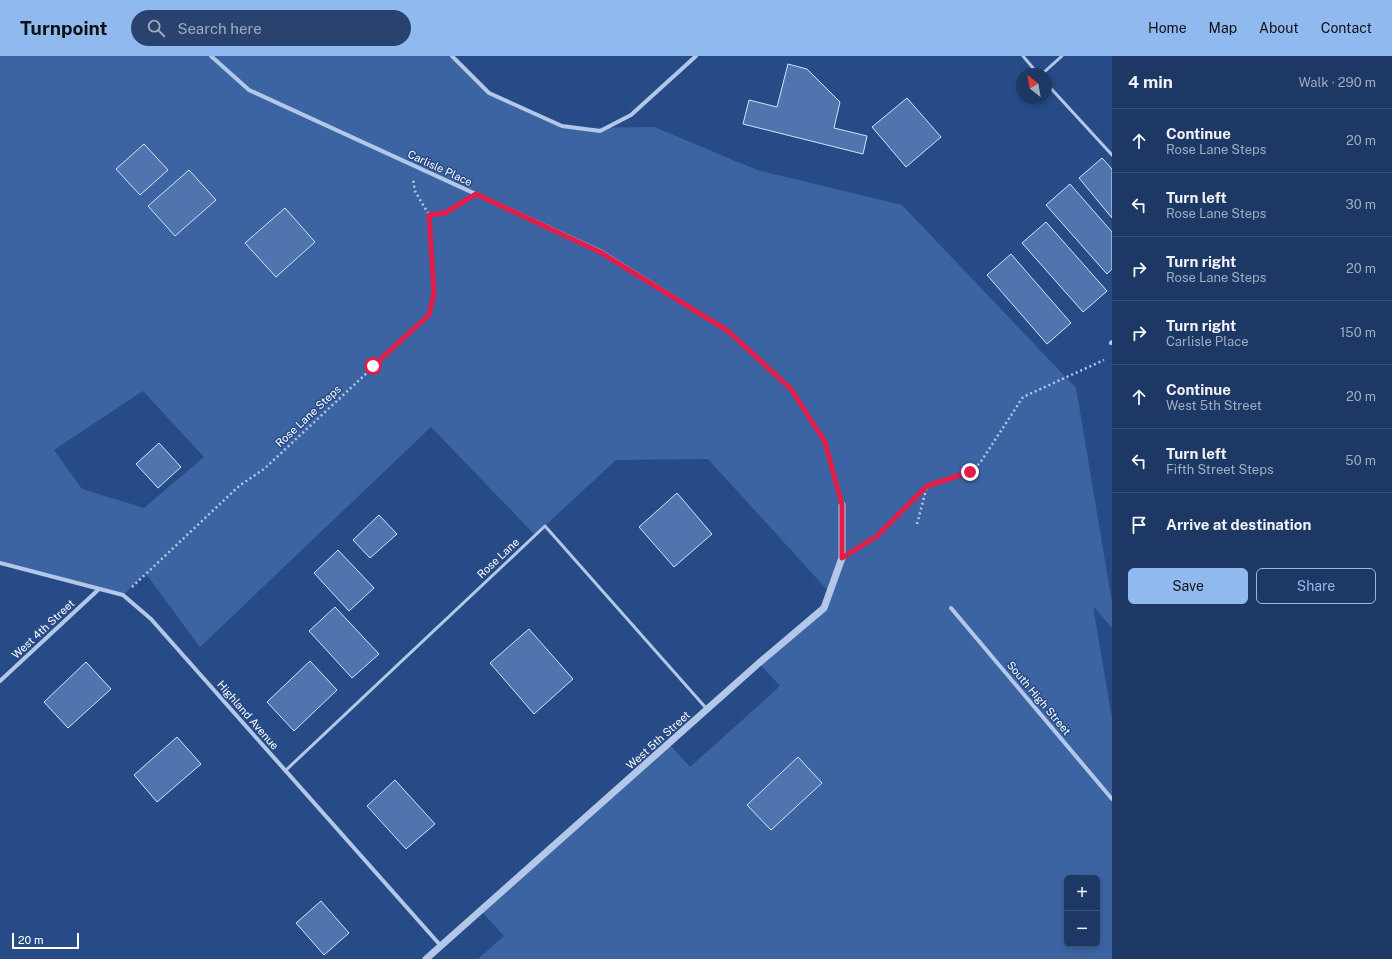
<!DOCTYPE html>
<meta charset="utf-8">
<style>
body{margin:0;font-family:"Public Sans",sans-serif;background:#2a436e;color:#f1f3f6}
.controls{position:absolute;right:12px;bottom:12px;display:grid;overflow:hidden;border-radius:6px;box-shadow:0 2px 6px #0003}
.controls button{width:36px;height:36px;display:grid;place-items:center;padding:0;border:0;border-bottom:1px solid #3b5279;background:#1d3865;color:#f1f3f6;font:20px sans-serif}
.compass{position:absolute;left:1016px;top:12px;width:36px;height:36px;border-radius:50%;background:#1d3865;box-shadow:0 2px 6px #0003;rotate:329deg}
.scale{position:absolute;left:12px;bottom:10px;width:67px;box-sizing:border-box;padding-left:4px;border:2px solid #fff;border-top:0;font-size:11px;line-height:14px;white-space:nowrap;color:#fff;-webkit-text-stroke:3px #274b87;paint-order:stroke}
.stop{position:absolute;width:12px;height:12px;margin:-9px;border:3px solid #e11d48;border-radius:50%;background:#fff}
.stop.end{background:#e11d48;border-color:#fff;box-shadow:0 1px 4px #0008}
.list{margin:0;padding:0;list-style:none}
h2{display:flex;justify-content:space-between;align-items:center;height:52px;margin:0;padding:0 16px;font-size:17px}
h2 small{font-size:13px;font-weight:400;color:#a0acbf}
.list li{display:grid;grid-template-columns:26px 1fr auto;gap:12px;align-items:center;box-sizing:border-box;height:64px;padding:0 16px;border-top:1px solid #3b5279}
.list b{display:block;font-size:15px;white-space:nowrap}
.list p{margin:0;font-size:13px;white-space:nowrap;color:#a0acbf}
.list em{font-size:13px;font-style:normal;color:#a0acbf}
.actions{display:flex;gap:8px;padding:12px 16px}
.actions a{flex:1;padding:9px 0;border:1px solid #90b9f0;border-radius:6px;text-align:center;font-size:14px;color:#90b9f0}
.actions .main{background:#90b9f0;color:#111}
.icon{flex:none;width:22px;height:22px;fill:none;stroke:currentColor;stroke-width:2;stroke-linecap:round;stroke-linejoin:round}
.map{position:relative;flex:none;width:1112px;height:903px;overflow:hidden}
header{display:flex;align-items:center;gap:24px;box-sizing:border-box;height:56px;padding:0 20px;background:#90b9f0;color:#111}
header strong{font-size:19px}
nav{display:flex;gap:22px;margin-inline-start:auto;font-size:14px}
.search{width:280px;height:36px;background:#2a436e;display:flex;align-items:center;gap:10px;box-sizing:border-box;padding:0 14px;border-radius:22px;color:#a0acbf;font-size:15px}
main{display:flex}
aside{flex:1;background:#1d3865}
.map>svg:first-child{display:block}
.green{fill:#3c64a3;fill-rule:evenodd}
.building{fill:#5074ae;stroke:#d7e3f6}
.lines{fill:none;stroke-linecap:round;stroke-linejoin:round}
.path{stroke:#b3c8e8;stroke-width:2.5;stroke-dasharray:2 3;stroke-linecap:butt}
.service{stroke:#b3c8e8;stroke-width:3}
.minor{stroke:#b3c8e8;stroke-width:4}
.tertiary{stroke:#b3c8e8;stroke-width:7}
.route{stroke:#e11d48;stroke-width:5}
.labels{text-anchor:middle;dominant-baseline:central;stroke-width:3;stroke-linejoin:round;paint-order:stroke}
.street-label{font-size:11px;fill:#fff;stroke:#274b87}
</style>
<header>
<strong>Turnpoint</strong>
<div class="search"><svg class="icon" aria-label="search" viewBox="0 0 24 24"><circle cx="10" cy="10" r="6"/><path d="M15 15l6 6"/></svg>Search here</div>
<nav><a>Home</a><a>Map</a><a>About</a><a>Contact</a></nav>
</header>
<main>
<div class="map">
<svg width="1112" height="903" viewBox="0 0 1112 903">
<rect width="100%" height="100%" fill="#274b87"/>
<path class="green" d="M0,0H452L489,37L562,70L576,72L654,71L757,114L902,149L1076,332L1112,546V572L1093,550L1112,662V903H478L504,880L481,855L669,688L690,711L780,630L759,607L824,552L830,537L708,403L616,404L535,479L431,371L200,591L146,518L123,539L0,507ZM143,335L204,401L144,452L82,433L54,394ZM1067,822H1097V888H1067Z"/>
<g class="building">
<polygon points="788,8 807,13 840,46 834,72 867,80 863,98 743,68 749,44 777,51"/>
<polygon points="907,42 941,81 906,111 872,71"/>
<polygon points="144,88 168,114 140,139 116,113"/>
<polygon points="1102,102 1112,113 1112,162 1079,122"/>
<polygon points="189,114 216,144 175,180 148,150"/>
<polygon points="1070,128 1112,176 1112,213 1107,218 1046,149"/>
<polygon points="285,152 315,186 276,221 245,187"/>
<polygon points="1046,166 1107,235 1083,256 1022,187"/>
<polygon points="1011,198 1071,267 1047,288 987,219"/>
<polygon points="159,387 181,411 158,432 136,408"/>
<polygon points="677,437 712,478 674,511 639,471"/>
<polygon points="379,459 397,478 370,502 353,484"/>
<polygon points="338,494 374,532 349,555 314,517"/>
<polygon points="335,551 379,598 352,622 309,575"/>
<polygon points="529,573 573,623 534,658 490,607"/>
<polygon points="310,605 337,634 294,675 267,646"/>
<polygon points="86,606 111,633 68,672 44,646"/>
<polygon points="177,681 201,708 157,746 134,719"/>
<polygon points="798,701 822,727 771,774 747,749"/>
<polygon points="395,724 435,768 406,793 367,750"/>
<polygon points="321,845 349,877 324,899 296,867"/>
</g>
<g class="lines">
<g class="path">
<polyline points="429,159 445,157 463,146"/>
<polyline points="917,468 927,430"/>
<polyline points="857,493 877,480 927,430 970,416 980,407 1023,341 1104,304"/>
<polyline points="132,531 239,430 264,413 429,259 434,237 429,159 415,135 413,123"/>
</g>
<g class="service">
<polyline points="1023,0 1038,18"/>
<polyline points="1042,18 1062,0"/>
<polyline points="1046,27 1112,99"/>
<polyline points="285,715 545,470 706,652"/>
</g>
<g class="minor">
<polyline points="211,0 249,34 600,195 728,275 791,333 825,386 842,449"/>
<polyline points="452,0 489,37 562,70 600,75 631,59 696,0"/>
<polyline points="1111,287 1112,286"/>
<polyline points="0,507 123,539 151,563 441,890"/>
<polyline points="951,552 1112,743"/>
<polyline points="0,625 98,534"/>
</g>
<polyline class="tertiary" points="426,903 759,607 824,552 842,502 842,449"/>
</g>
<g class="lines">
<polyline class="route" points="373,310 429,259 434,237 429,159 445,157 476,138 600,196 728,275 791,333 825,386 842,449 842,502 877,480 927,430 970,416"/>
</g>
<g class="labels">
<g class="street-label">
<text transform="translate(440 112) rotate(25)">Carlisle Place</text>
<text transform="translate(308 360) rotate(-43)">Rose Lane Steps</text>
<text transform="translate(498 502) rotate(-43)">Rose Lane</text>
<text transform="translate(43 573) rotate(-43)">West 4th Street</text>
<text transform="translate(1039 642) rotate(50)">South High Street</text>
<text transform="translate(248 659) rotate(49)">Highland Avenue</text>
<text transform="translate(658 684) rotate(-42)">West 5th Street</text>
</g>
</g>
</svg>
<div class="controls">
<button>+</button>
<button>−</button>
</div>
<svg class="compass" viewBox="-18 -18 36 36"><path d="M0-13l5 13h-10z" fill="#e53935"/><path d="M0 13l5-13h-10z" fill="#a0acbf"/></svg>
<div class="scale">20 m</div>
<div class="stop" style="left:373px;top:310px"></div>
<div class="stop end" style="left:970px;top:416px"></div>
</div>
<aside>
<h2>4 min<small>Walk · 290 m</small></h2>
<ul class="list">
<li><svg class="icon" aria-label="ahead" viewBox="0 0 24 24"><path d="M12 20V5M6 11l6-6 6 6"/></svg><div><b>Continue</b><p>Rose Lane Steps</p></div><em>20 m</em></li>
<li><svg class="icon" aria-label="left" viewBox="0 0 24 24"><path d="M17 20v-9H6M10 6l-5 5 5 5"/></svg><div><b>Turn left</b><p>Rose Lane Steps</p></div><em>30 m</em></li>
<li><svg class="icon" aria-label="right" viewBox="0 0 24 24"><path d="M7 20v-9h11M14 6l5 5-5 5"/></svg><div><b>Turn right</b><p>Rose Lane Steps</p></div><em>20 m</em></li>
<li><svg class="icon" aria-label="right" viewBox="0 0 24 24"><path d="M7 20v-9h11M14 6l5 5-5 5"/></svg><div><b>Turn right</b><p>Carlisle Place</p></div><em>150 m</em></li>
<li><svg class="icon" aria-label="ahead" viewBox="0 0 24 24"><path d="M12 20V5M6 11l6-6 6 6"/></svg><div><b>Continue</b><p>West 5th Street</p></div><em>20 m</em></li>
<li><svg class="icon" aria-label="left" viewBox="0 0 24 24"><path d="M17 20v-9H6M10 6l-5 5 5 5"/></svg><div><b>Turn left</b><p>Fifth Street Steps</p></div><em>50 m</em></li>
<li><svg class="icon" aria-label="arrive" viewBox="0 0 24 24"><path d="M6 21V4h12l-3 4 3 4H6"/></svg><div><b>Arrive at destination</b></div></li>
</ul>
<div class="actions"><a class="main">Save</a><a>Share</a></div>
</aside>
</main>
